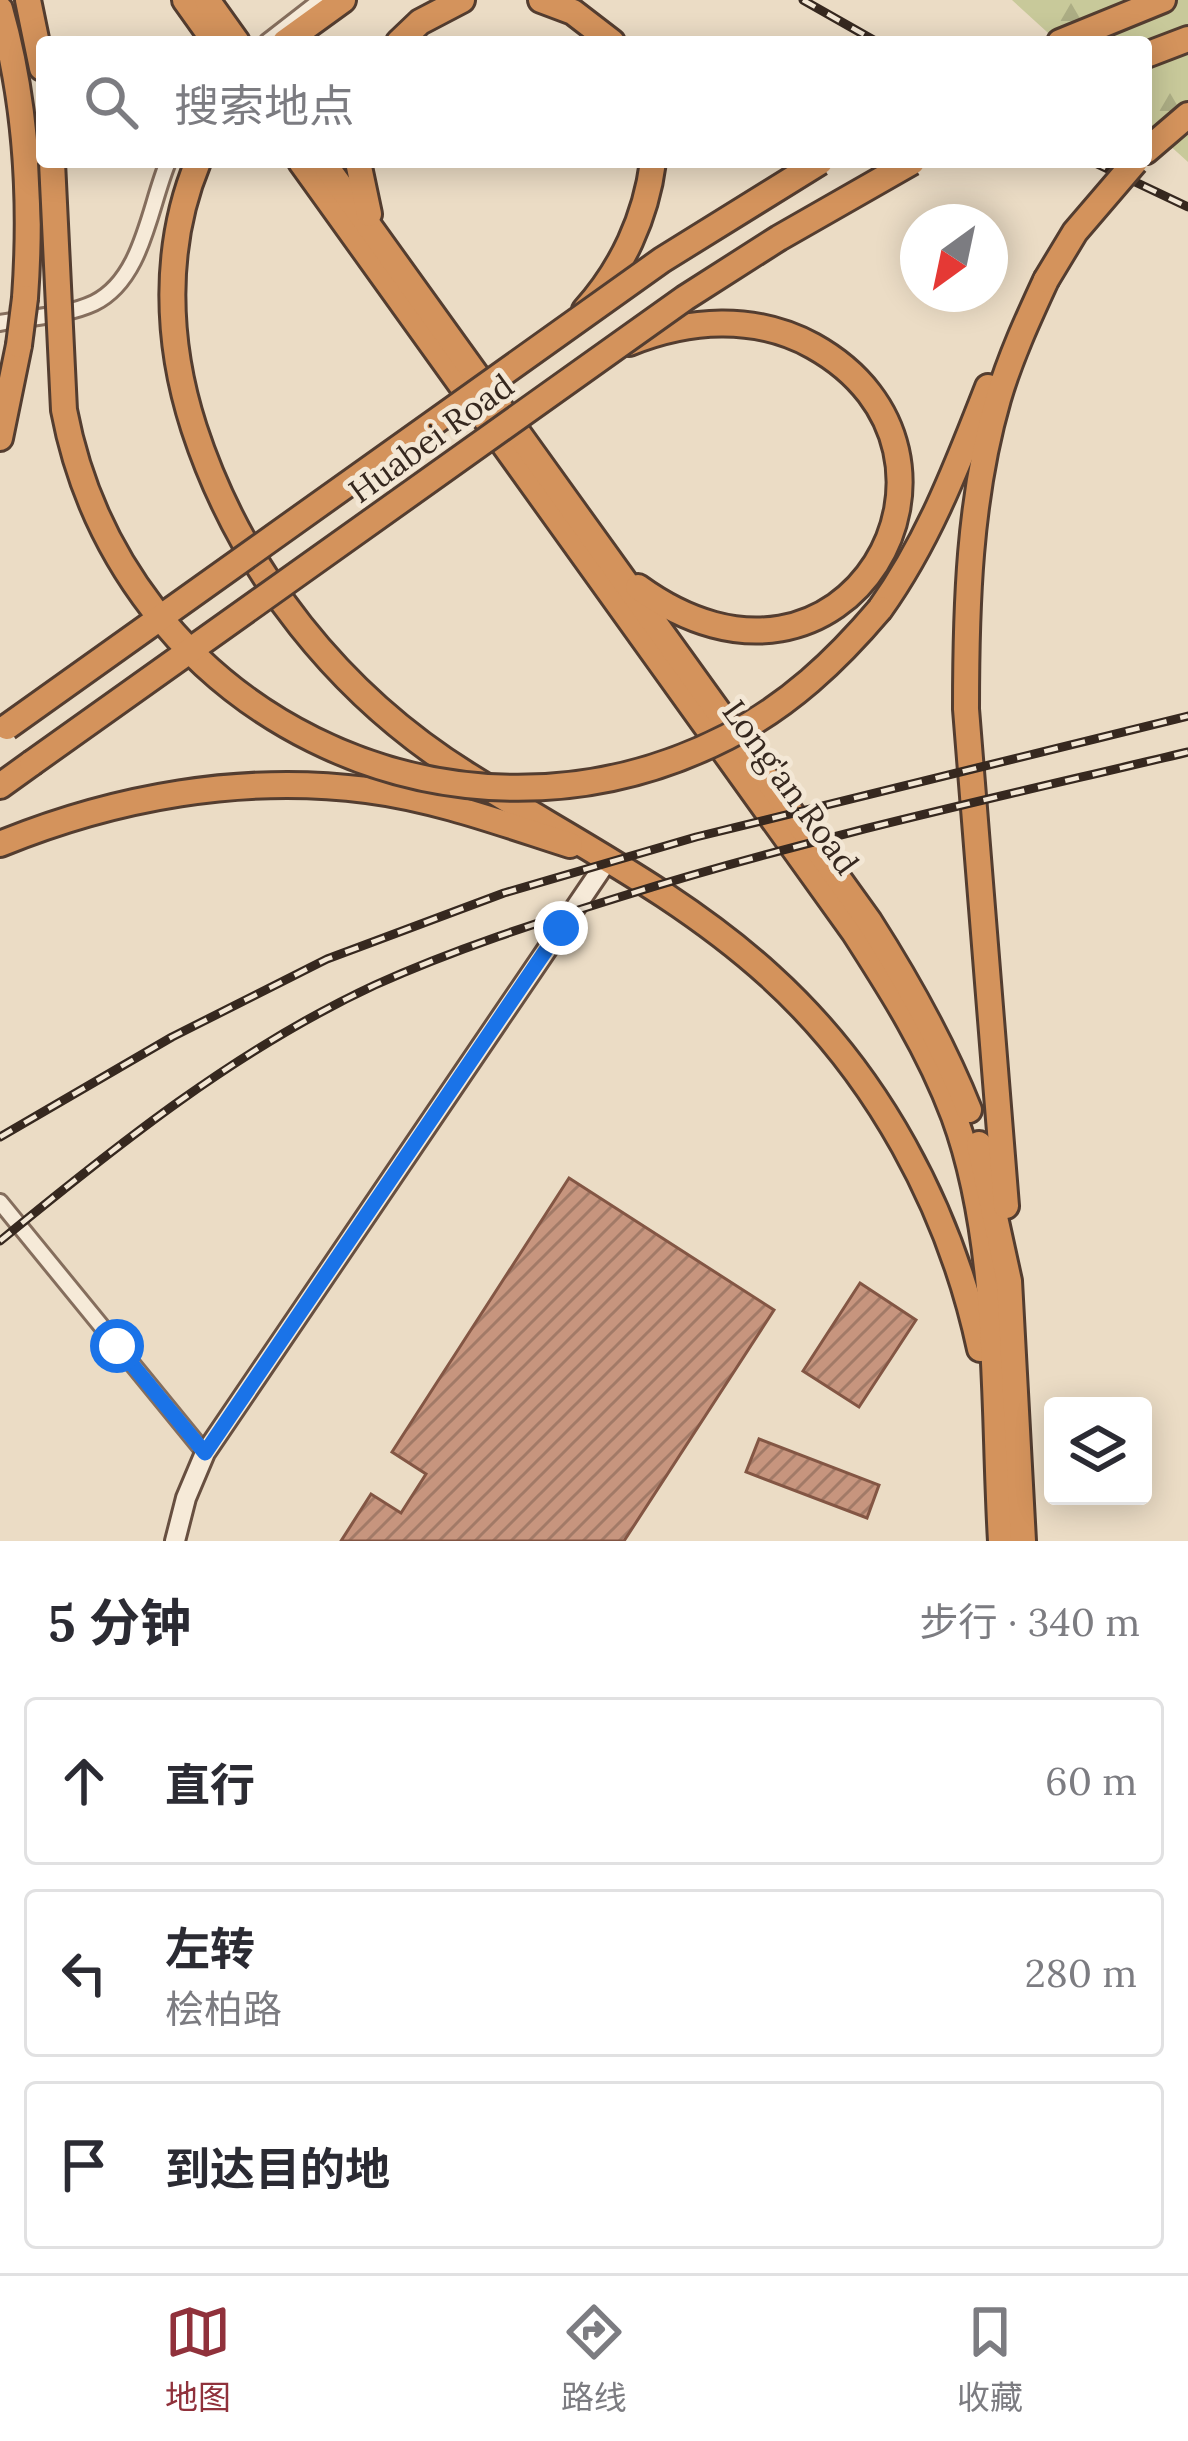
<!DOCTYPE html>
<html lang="zh">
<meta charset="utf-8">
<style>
body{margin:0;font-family:Lora,"Noto Sans SC",serif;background:#f7f7f7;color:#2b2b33}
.controls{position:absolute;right:36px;bottom:36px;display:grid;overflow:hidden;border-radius:12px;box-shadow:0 6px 30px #0003}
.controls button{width:108px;height:108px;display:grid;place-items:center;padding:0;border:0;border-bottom:3px solid #e1e1e2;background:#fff;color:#2b2b33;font:60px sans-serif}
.compass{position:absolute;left:900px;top:204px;width:108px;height:108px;border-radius:50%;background:#fff;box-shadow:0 6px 30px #0003;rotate:213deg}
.stop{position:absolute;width:36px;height:36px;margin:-27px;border:9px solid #1a73e8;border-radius:50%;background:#fff}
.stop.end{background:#1a73e8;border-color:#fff;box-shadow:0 3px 12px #0008}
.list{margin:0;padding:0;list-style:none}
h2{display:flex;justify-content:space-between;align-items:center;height:156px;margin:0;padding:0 48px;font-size:51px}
h2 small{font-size:39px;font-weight:400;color:#7c7c81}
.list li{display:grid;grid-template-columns:78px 1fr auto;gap:36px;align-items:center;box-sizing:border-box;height:168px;margin:0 24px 24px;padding:0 24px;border:3px solid #e1e1e2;border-radius:12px}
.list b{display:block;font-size:45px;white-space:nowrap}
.list p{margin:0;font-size:39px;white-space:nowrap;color:#7c7c81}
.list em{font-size:39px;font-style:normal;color:#7c7c81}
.icon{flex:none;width:66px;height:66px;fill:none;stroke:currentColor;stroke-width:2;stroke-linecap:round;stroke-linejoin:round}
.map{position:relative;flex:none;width:1188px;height:1541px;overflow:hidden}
.search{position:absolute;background:#fff;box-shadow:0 6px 30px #0003;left:36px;right:36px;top:36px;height:132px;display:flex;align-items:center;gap:30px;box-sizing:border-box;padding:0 42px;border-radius:12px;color:#7c7c81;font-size:45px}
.sheet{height:732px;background:#fff}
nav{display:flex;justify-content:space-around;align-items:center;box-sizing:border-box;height:168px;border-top:3px solid #e1e1e2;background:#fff;font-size:33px;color:#7c7c81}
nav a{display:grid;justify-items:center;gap:6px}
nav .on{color:#90313b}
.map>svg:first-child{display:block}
.forest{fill:url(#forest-firs)}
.building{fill:url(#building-hatch);stroke:#835644;stroke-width:3}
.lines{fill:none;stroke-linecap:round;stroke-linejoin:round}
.street-casing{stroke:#856e5d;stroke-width:20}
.secondary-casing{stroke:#674f40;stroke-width:24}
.highway-casing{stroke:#533d30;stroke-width:30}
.street{stroke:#f6ead8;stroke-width:14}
.secondary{stroke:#f6ead8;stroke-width:18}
.highway{stroke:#d4935c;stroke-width:24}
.rail-casing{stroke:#36281f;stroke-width:9}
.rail{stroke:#f3e7d5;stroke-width:4.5;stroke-dasharray:14;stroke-linecap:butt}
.highway-bridge-casing{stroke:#533d30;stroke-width:30;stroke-linecap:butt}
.highway-bridge{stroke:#d4935c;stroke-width:24}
.route{stroke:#1a73e8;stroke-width:15}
.labels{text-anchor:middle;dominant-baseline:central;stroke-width:10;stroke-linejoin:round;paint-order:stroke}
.street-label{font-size:33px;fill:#36281f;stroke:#f3e7d5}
</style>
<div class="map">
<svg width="1188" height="1541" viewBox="0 0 1188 1541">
<defs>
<pattern id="forest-firs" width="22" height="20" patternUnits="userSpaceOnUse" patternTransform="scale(3)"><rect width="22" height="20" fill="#c8c99a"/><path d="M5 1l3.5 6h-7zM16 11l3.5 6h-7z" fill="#acad84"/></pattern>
<pattern id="building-hatch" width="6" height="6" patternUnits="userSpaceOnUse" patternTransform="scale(3)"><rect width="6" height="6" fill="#c7957e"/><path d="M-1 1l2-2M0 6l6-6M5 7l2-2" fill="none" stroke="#a27a67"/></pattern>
</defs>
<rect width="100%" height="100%" fill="#ebdcc5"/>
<polygon class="forest" points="1012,0 1188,0 1188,162 1146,124 1146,42 1058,42"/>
<g class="building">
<polygon points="569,1178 774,1310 624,1541 341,1541 371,1494 401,1513 426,1474 392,1452"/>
<polygon points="860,1283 916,1320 859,1407 803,1371"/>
<polygon points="759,1439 879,1485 867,1518 746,1472"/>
</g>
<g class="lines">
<defs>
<g id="street">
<polyline points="267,42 321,0"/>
<path d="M0,323C30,317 66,316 94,303C143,279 149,207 168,162"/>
<polyline points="0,1202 205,1453"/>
</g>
<polyline id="secondary" points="175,1541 186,1498 205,1453 609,858"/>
<g id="highway">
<polyline points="28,0 42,68"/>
<polyline points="185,0 215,42"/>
<polyline points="207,0 237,42"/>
<polyline points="541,0 573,12 612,42"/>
<path d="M0,9C27,104 32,200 25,298"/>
<polyline points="285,42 343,0"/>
<polyline points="399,42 420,22 462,0"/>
<polyline points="1060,42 1163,0"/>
<polyline points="1146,55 1188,39"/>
<polyline points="1146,151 1188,115"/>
<path d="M198,162C163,246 166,342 194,428C241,572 340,696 469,776C571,840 680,894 770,976C877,1073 950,1208 980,1349"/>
<path d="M301,162L854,932C892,991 929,1049 954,1116C1001,1244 993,1406 1001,1541"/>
<path d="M323,162L869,921C908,982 942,1042 969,1110"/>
<polyline points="358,162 369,214"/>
<path d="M585,310C622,269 646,217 653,162"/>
<path d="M629,343C688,319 755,314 813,346C1005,453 847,739 638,587"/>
<polyline points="0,438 19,345"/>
<path d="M880,609C929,540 957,466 988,387"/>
<polyline points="0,786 32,763"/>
<path d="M0,844C115,797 243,774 367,790C437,799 504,824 570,845"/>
<polyline points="979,1144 1009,1281 1023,1541"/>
<path d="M1006,1206L966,709C966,606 969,499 998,399C1010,358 1028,319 1046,280"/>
</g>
</defs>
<use href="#street" class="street-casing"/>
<use href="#secondary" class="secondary-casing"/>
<use href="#highway" class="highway-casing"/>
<use href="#street" class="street"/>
<use href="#secondary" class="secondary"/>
<use href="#highway" class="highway"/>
<defs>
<g id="rail">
<polyline points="803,0 877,42"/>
<polyline points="1093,162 1188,207"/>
<polyline points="0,1137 172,1037 327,959 504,893 696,837 1188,716"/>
<path d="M0,1241C117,1145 237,1049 375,985C455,949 539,922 623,896C809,838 999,797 1188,752"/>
</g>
</defs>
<use href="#rail" class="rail-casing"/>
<use href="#rail" class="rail"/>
<defs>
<g id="highway-bridge">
<path d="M52,162L64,410C121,712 451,878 727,737C788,706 836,661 880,609"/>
<polyline points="1046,280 1075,232 1135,162"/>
<polyline points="19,345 25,298"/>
<polyline points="7,727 662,260 820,162"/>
<polyline points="32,763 685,298 779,238 912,162"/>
</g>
</defs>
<use href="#highway-bridge" class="highway-bridge-casing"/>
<use href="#highway-bridge" class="highway-bridge"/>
</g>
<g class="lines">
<polyline class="route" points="117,1346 205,1453 561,928"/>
</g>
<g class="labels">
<g class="street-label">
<text transform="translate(431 438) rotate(-36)">Huabei Road</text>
<text transform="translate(791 787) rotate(54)">Long'an Road</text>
</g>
</g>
</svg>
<div class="controls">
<button><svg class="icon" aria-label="layers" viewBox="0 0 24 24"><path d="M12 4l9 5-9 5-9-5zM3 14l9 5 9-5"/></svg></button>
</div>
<svg class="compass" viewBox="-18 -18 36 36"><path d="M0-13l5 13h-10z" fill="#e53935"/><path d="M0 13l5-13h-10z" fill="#7c7c81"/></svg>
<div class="stop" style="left:117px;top:1346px"></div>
<div class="stop end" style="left:561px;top:928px"></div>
<div class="search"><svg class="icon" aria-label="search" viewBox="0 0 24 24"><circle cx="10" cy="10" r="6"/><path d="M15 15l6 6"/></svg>搜索地点</div>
</div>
<section class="sheet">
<h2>5 分钟<small>步行 · 340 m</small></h2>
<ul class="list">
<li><svg class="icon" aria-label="ahead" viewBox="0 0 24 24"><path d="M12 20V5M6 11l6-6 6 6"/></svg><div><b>直行</b></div><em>60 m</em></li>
<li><svg class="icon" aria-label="left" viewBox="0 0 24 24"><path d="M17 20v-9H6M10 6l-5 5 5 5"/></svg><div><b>左转</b><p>桧柏路</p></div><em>280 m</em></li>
<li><svg class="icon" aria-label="arrive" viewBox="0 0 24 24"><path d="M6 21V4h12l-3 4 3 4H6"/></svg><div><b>到达目的地</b></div></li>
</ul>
</section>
<nav>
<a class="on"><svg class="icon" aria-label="map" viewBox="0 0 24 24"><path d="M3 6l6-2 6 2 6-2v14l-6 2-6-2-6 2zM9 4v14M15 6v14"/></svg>地图</a>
<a><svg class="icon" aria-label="directions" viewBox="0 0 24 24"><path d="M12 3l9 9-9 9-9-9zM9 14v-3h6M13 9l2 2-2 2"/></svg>路线</a>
<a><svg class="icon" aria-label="saved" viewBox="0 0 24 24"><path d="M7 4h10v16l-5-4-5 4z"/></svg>收藏</a>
</nav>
